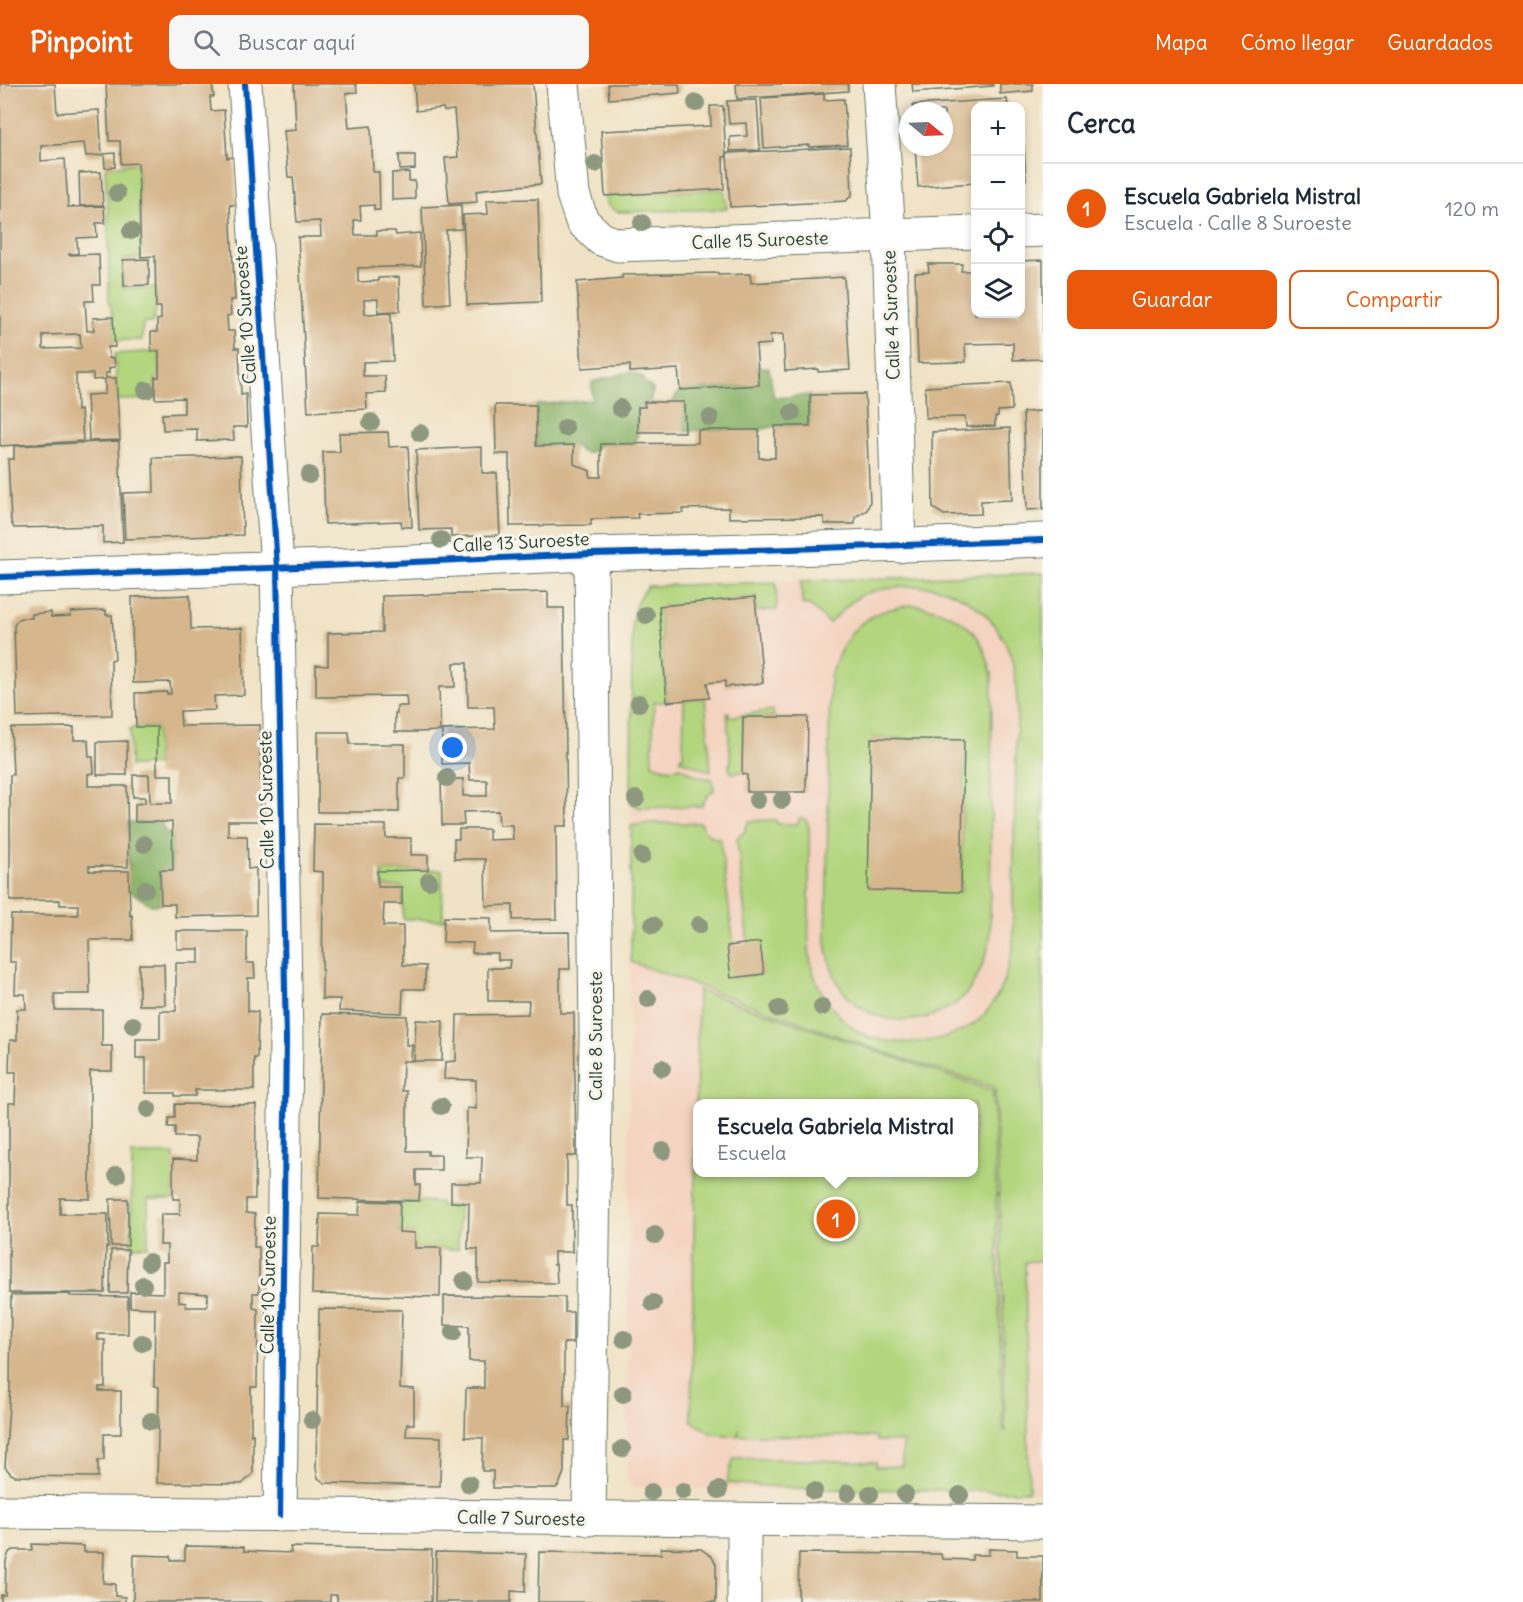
<!DOCTYPE html>
<html lang="es">
<meta charset="utf-8">
<style>
body{margin:0;font-family:Delius,sans-serif;background:#f6f6f7;color:#1f2937}
.controls{position:absolute;right:18px;top:18px;display:grid;overflow:hidden;border-radius:12px;box-shadow:0 3px 9px #0003}
.controls button{width:54px;height:54px;display:grid;place-items:center;padding:0;border:0;border-bottom:2px solid #e0e1e3;background:#fff;color:#1f2937;font:30px sans-serif}
.compass{position:absolute;left:899px;top:18px;width:54px;height:54px;border-radius:50%;background:#fff;box-shadow:0 3px 9px #0003;rotate:109deg}
.you{position:absolute;left:453px;top:664px;width:21px;height:21px;margin:-15px;border:4px solid #fff;border-radius:50%;background:#1a73e8;box-shadow:0 0 0 9px #1a73e833}
.badge{display:grid;place-items:center;width:39px;height:39px;border-radius:50%;background:#ea580c;color:#fff;font-size:20px;font-weight:700}
.pin{position:absolute;translate:-50% -50%;border:3px solid #fff;box-shadow:0 2px 6px #0006}
.popup{position:absolute;left:693px;top:1015px;width:285px;height:78px;box-sizing:border-box;display:grid;place-content:center;border-radius:12px;background:#fff;filter:drop-shadow(0 2px 4px #0005);font-size:20px;white-space:nowrap;color:#747a83}
.popup b{font-size:22px;color:#1f2937}
.popup::after{content:'';position:absolute;left:50%;top:100%;margin-left:-12px;border:12px solid transparent;border-top-color:#fff}
.list{margin:0;padding:0;list-style:none}
h2{display:flex;justify-content:space-between;align-items:center;height:78px;margin:0;padding:0 24px;font-size:26px}
h2 small{font-size:20px;font-weight:400;color:#747a83}
.list li{display:grid;grid-template-columns:39px 1fr auto;gap:18px;align-items:center;box-sizing:border-box;height:90px;padding:0 24px;border-top:2px solid #e0e1e3}
.list b{display:block;font-size:22px;white-space:nowrap}
.list p{margin:0;font-size:20px;white-space:nowrap;color:#747a83}
.list em{font-size:20px;font-style:normal;color:#747a83}
.actions{display:flex;gap:12px;padding:18px 24px}
.actions a{flex:1;padding:14px 0;border:2px solid #ea580c;border-radius:12px;text-align:center;font-size:21px;color:#ea580c}
.actions .main{background:#ea580c;color:#fff}
.icon{flex:none;width:33px;height:33px;fill:none;stroke:currentColor;stroke-width:2;stroke-linecap:round;stroke-linejoin:round}
.map{position:relative;flex:none;width:1043px;height:1518px;overflow:hidden}
header{display:flex;align-items:center;gap:36px;box-sizing:border-box;height:84px;padding:0 30px;background:#ea580c;color:#fff}
header strong{font-size:28px}
nav{display:flex;gap:33px;margin-inline-start:auto;font-size:21px}
.search{width:420px;height:54px;background:#f6f6f7;display:flex;align-items:center;gap:15px;box-sizing:border-box;padding:0 21px;border-radius:12px;color:#747a83;font-size:22px}
main{display:flex}
aside{flex:1;background:#fff}
.map>svg:first-child{display:block}
.built{fill:#f4d3c0;fill-rule:evenodd}
.green{fill:#b2d57e;stroke:#688959;stroke-width:1.5;fill-rule:evenodd}
.forest{fill:#8db66d;stroke:#567a50;stroke-width:1.5}
.building{fill:#d6b68c;fill-rule:evenodd}
.lines{fill:none;stroke-linecap:round;stroke-linejoin:round}
.street-casing{stroke:#687767;stroke-width:35}
.street{stroke:#fff;stroke-width:33}
.cycleway-casing{stroke:#f7f3e8;stroke-width:10}
.cycleway{stroke:#0057b8;stroke-width:6}
.tree{fill:#8d987e}
.labels{text-anchor:middle;dominant-baseline:central;stroke-width:6;stroke-linejoin:round;paint-order:stroke}
.street-label{font-size:18px;fill:#1f3d34;stroke:#f7f3e8}
</style>
<header>
<strong>Pinpoint</strong>
<div class="search"><svg class="icon" aria-label="search" viewBox="0 0 24 24"><circle cx="10" cy="10" r="6"/><path d="M15 15l6 6"/></svg>Buscar aquí</div>
<nav><a>Mapa</a><a>Cómo llegar</a><a>Guardados</a></nav>
</header>
<main>
<div class="map">
<svg width="1043" height="1518" viewBox="0 0 1043 1518">
<rect width="100%" height="100%" fill="#f7f3e8"/>
<filter id="ink" filterUnits="userSpaceOnUse"><feTurbulence type="fractalNoise" baseFrequency=".0167" numOctaves="2"/><feDisplacementMap in="SourceGraphic" scale="12" xChannelSelector="R" yChannelSelector="G"/><feConvolveMatrix kernelMatrix="1 2 1 2 8 2 1 2 1" color-interpolation-filters="sRGB"/></filter>
<filter id="wash" filterUnits="userSpaceOnUse"><feTurbulence type="fractalNoise" baseFrequency=".008" numOctaves="4" result="noise"/><feDisplacementMap in="SourceGraphic" scale="24" xChannelSelector="R" yChannelSelector="G"/><feGaussianBlur stdDeviation="1.35" result="paint"/><feColorMatrix in="noise" values="0 0 0 0 0 0 0 0 0 0 0 0 0 0 0 0 0 1.4 0 .05"/><feComposite in="paint" operator="in"/></filter>
<g filter="url(#wash)">
<rect width="100%" height="100%" fill="#f0e2c5"/>
<path class="built" d="M1043,489V1408L638,1404L630,1401L627,1392L632,538L635,521L640,509L648,502ZM698,1020H974V1088H698Z"/>
<g class="green">
<path d="M138,79L141,173L123,176V204H155L156,223L153,239H143L142,256H114L113,233L109,216L108,130L105,84C116,83 126,80 138,79Z"/>
<path d="M724,105L727,125L619,128C611,125 605,121 605,112Z"/>
<polygon points="159,267 159,293 155,294 155,315 117,316 115,270"/>
<path d="M1043,489V1176L1025,1178L1029,1407L810,1405L726,1399L734,1374L876,1378V1383L902,1382L903,1358L877,1357L876,1353L739,1351V1345L738,1352L712,1350L691,1336L698,906L993,1007L1003,1346L1005,1347L1002,1194L995,1004L883,968L631,878V742L651,739H701C705,749 710,753 720,755L734,862L732,894L763,890L748,860L737,755L744,748L749,737L776,736L777,740H798L799,734L806,735L809,743C809,767 809,791 809,816C809,846 805,878 820,905C829,921 842,937 856,946C890,968 957,960 984,931C1001,912 1007,889 1013,865C1012,802 1015,740 1016,677C1016,645 1020,608 1012,577C1002,540 974,513 937,504C918,500 877,503 860,512C849,518 839,530 829,539L809,521L802,520L801,497ZM698,1020H974V1088H698Z"/>
<path d="M776,498L777,526L757,527L755,513L659,523L667,618H654L652,680C661,683 671,687 680,683L699,693L712,695L714,706L707,712L702,722L640,724L631,719L632,538C635,522 636,514 648,502Z"/>
<path d="M912,521C937,523 963,533 978,554C985,564 988,578 992,590L990,856C985,877 978,898 963,913C928,947 865,944 839,901C831,887 828,873 826,857L830,593C845,548 862,527 912,521ZM872,654L964,656L961,808Z"/>
<path d="M705,614L711,687C701,685 691,680 681,676L680,673L683,672L684,616Z"/>
<polygon points="773,626 774,633 743,633 743,688 732,689 730,687 729,680 731,679 727,629 729,628 729,633"/>
<polygon points="136,643 157,643 157,681 130,682 130,645"/>
<polygon points="442,786 443,836 403,835 402,803 382,803 382,787"/>
<polygon points="132,1070 174,1070 173,1115 148,1115 148,1162 131,1162"/>
<polygon points="419,1117 440,1118 440,1122 459,1121 458,1165 415,1164 414,1149 399,1148 400,1118"/>
</g>
<g class="forest">
<polygon points="757,283 769,284 774,314 810,311 810,342 775,342 759,346 698,346 685,348 684,319 672,319 680,306 758,301"/>
<path d="M630,288L642,293L645,299L653,305L650,318H645V323L638,324V348L635,360H601C590,371 585,373 574,361L536,362V321L592,316V298Z"/>
<polygon points="128,738 161,738 165,748 173,750 173,786 160,787 161,820 151,821 129,806"/>
</g>
<g id="blocks">
<g class="building">
<path d="M0,0H55L57,29L99,26L102,71L86,72L84,59L41,62V77L65,75L68,123L104,122L105,139H96L97,153L77,154L78,170H69V171L99,170L100,201H93L94,217H85L87,247L94,246L93,234L113,233L115,263H108L109,274H114L115,283L109,284V289H106V294H116L120,356L89,357L87,311L105,310V295L93,296V290H76L77,327L81,326L83,357L0,362ZM80,250L81,264L43,265V251Z"/>
<polygon points="106,0 212,0 214,13 210,13 211,27 224,26 227,74 234,73 237,121 230,121 235,216 230,216 231,231 227,232 228,247 234,247 235,264 239,264 241,311 246,310 247,343 233,343 234,356 197,357 197,345 163,346 162,330 184,329 184,314 155,315 155,293 159,293 159,267 151,267 151,248 157,248 157,236 161,235 161,223 156,223 155,172 141,173 138,79 121,80 120,57 109,57"/>
<polygon points="294,0 356,0 357,8 346,9 349,44 371,42 373,88 379,88 380,126 374,126 374,121 360,122 361,136 354,136 355,151 377,151 377,147 395,147 396,151 420,149 421,182 358,184 358,198 378,197 378,194 399,193 400,227 378,228 378,215 364,216 365,230 391,229 393,277 363,278 363,292 385,292 386,309 366,310 367,325 308,328 298,153 321,153 320,137 297,138 293,93 288,93 284,47 296,46"/>
<polygon points="414,0 533,0 541,100 484,105 484,106 476,107 477,118 449,120 445,74 458,73 454,26 444,27 443,24 416,27"/>
<polygon points="608,0 679,0 680,9 609,15"/>
<polygon points="736,0 848,0 848,7 737,15"/>
<polygon points="912,0 993,0 993,2 913,8"/>
<polygon points="1000,0 1033,0 1033,7 1000,10"/>
<polygon points="824,10 824,16 844,15 847,61 809,63 809,61 764,64 761,14"/>
<polygon points="1007,15 1008,22 975,22 975,99 918,103 915,63 944,63 944,27 913,27 913,21"/>
<polygon points="757,16 760,66 730,67 730,53 747,52 746,39 729,40 727,17"/>
<polygon points="710,22 723,22 726,73 723,73 724,105 605,112 601,47 711,42"/>
<polygon points="1020,61 1024,61 1026,96 1020,96"/>
<polygon points="850,63 852,111 846,117 730,123 727,69"/>
<polygon points="115,69 115,83 105,84 104,70"/>
<polygon points="399,71 415,71 415,85 400,86"/>
<polygon points="101,88 103,121 80,122 79,89"/>
<polygon points="409,88 409,97 415,97 415,115 392,116 392,89"/>
<polygon points="538,115 541,218 467,221 463,131 488,130 487,116"/>
<polygon points="461,121 462,145 446,146 450,219 426,221 422,123"/>
<polygon points="149,175 149,201 124,202 123,176"/>
<polygon points="1043,176 1043,275 1013,276 1013,259 965,260 966,278 918,279 915,189 929,188 928,180 962,180 961,187 975,187 975,230 1020,230 1020,177"/>
<polygon points="718,189 718,191 750,190 751,199 844,193 850,286 818,288 818,285 785,287 783,250 770,251 771,260 756,261 759,301 680,306 678,285 630,288 630,281 582,284 577,198 622,194 622,191"/>
<polygon points="1011,299 1012,326 998,327 998,332 995,333 995,342 966,343 965,333 926,334 925,303"/>
<polygon points="865,310 870,418 867,426 855,433 855,440 824,440 824,433 729,434 729,424 683,425 683,429 637,430 638,434 591,435 591,441 510,442 509,370 496,370 495,321 536,321 536,362 574,361 574,380 590,387 590,393 601,393 601,360 698,359 698,346 759,346 759,374 775,374 775,342 810,342 810,311"/>
<polygon points="644,318 684,318 685,348 638,348 638,323 645,323"/>
<polygon points="1043,327 1043,425 1027,426 1023,328"/>
<polygon points="1010,344 1012,416 981,417 981,430 944,431 933,424 932,348"/>
<polygon points="388,348 389,363 408,362 412,443 402,443 401,437 325,440 323,368 340,368 339,349"/>
<polygon points="119,357 123,458 103,459 103,442 14,444 11,438 8,375 14,375 14,362"/>
<polygon points="482,363 482,389 497,389 500,451 451,453 451,445 419,446 416,366"/>
<polygon points="241,372 243,451 125,455 123,409 154,408 153,374"/>
<polygon points="548,508 548,524 564,524 567,742 556,742 557,835 513,836 513,821 486,822 485,775 454,775 454,755 459,755 459,745 489,745 489,756 513,755 512,741 499,741 498,727 463,728 464,741 442,741 441,695 463,695 463,712 487,712 487,696 470,696 469,679 442,680 442,646 495,645 494,623 468,623 467,579 454,579 455,603 439,603 440,647 417,648 395,648 395,629 397,629 397,622 407,622 406,612 316,613 316,581 328,582 328,549 382,548 382,512"/>
<polygon points="190,511 191,545 242,544 244,611 214,612 215,626 180,627 181,642 260,641 261,737 228,737 228,752 247,752 248,785 256,784 256,831 175,833 175,820 161,820 160,786 173,786 172,738 135,738 135,720 145,719 145,713 133,713 133,691 149,691 150,719 172,719 172,691 157,691 157,643 136,643 135,609 167,608 167,610 171,610 170,598 133,599 132,513"/>
<polygon points="755,513 763,599 725,603 725,597 707,599 709,614 667,618 659,522"/>
<polygon points="106,526 106,531 112,531 115,575 111,576 112,631 17,633 14,542 16,538 20,534 32,534 32,530 51,528 51,533 71,532 71,528"/>
<polygon points="743,633 808,633 807,690 806,690 806,708 747,708 747,691 742,690"/>
<polygon points="74,643 74,656 88,656 89,673 93,673 94,689 88,690 88,702 127,702 128,783 89,782 89,787 129,787 130,832 132,831 133,856 89,856 90,910 54,910 55,926 102,926 102,962 112,962 112,987 90,987 90,1115 60,1114 60,1130 108,1130 108,1163 106,1163 105,1209 9,1209 9,1019 15,1019 16,988 9,988 10,956 17,956 17,925 26,925 25,910 15,910 16,878 10,878 11,831 78,831 78,821 60,821 60,816 10,817 10,691 13,691 11,644"/>
<polygon points="318,648 349,648 350,660 405,660 405,694 399,694 399,728 318,728"/>
<polygon points="871,654 964,656 961,808 868,806"/>
<polygon points="127,657 127,691 97,691 97,658"/>
<polygon points="314,740 386,741 386,754 411,754 411,771 428,771 428,786 377,787 378,803 402,803 402,820 384,820 383,842 403,842 403,881 426,882 424,905 403,905 402,929 339,927 340,915 322,915 323,788 313,787"/>
<polygon points="444,833 491,834 491,849 569,848 570,885 560,885 560,929 574,929 576,1072 567,1072 567,1121 572,1121 572,1168 554,1168 554,1181 556,1180 557,1199 478,1198 478,1165 468,1165 469,1119 451,1118 451,1099 481,1099 482,1073 466,1073 467,1024 476,1025 476,996 444,995 445,978 456,977 457,931 528,930 529,917 488,917 488,884 509,884 510,876 498,876 498,869 472,869 473,859 443,858"/>
<polygon points="177,847 247,847 247,879 254,879 255,894 248,894 248,927 258,928 257,974 254,974 254,1006 195,1006 195,1012 175,1012 175,1009 146,1009 146,974 136,974 136,955 160,955 160,927 176,927 176,879 199,879 199,865 177,865"/>
<polygon points="760,858 764,890 731,894 727,862"/>
<polygon points="139,880 164,880 165,921 139,921"/>
<polygon points="322,930 407,932 406,961 412,961 411,977 403,977 402,1007 407,1007 407,1067 428,1067 428,1071 441,1071 441,1086 416,1086 416,1101 420,1101 419,1117 319,1114"/>
<polygon points="416,936 443,937 442,977 414,977"/>
<path d="M175,1020L256,1021L255,1115H246V1129L255,1130L254,1163H259V1209H253V1224L258,1225L257,1303H251V1351L253,1350V1390L242,1400L157,1399L159,1303L154,1302L155,1224L130,1223V1208L163,1209V1178H167V1161H160L161,1130H180V1115H173V1075L197,1076V1053H175V1043H168L169,1034H175ZM179,1208L208,1210L207,1223H186V1219L179,1218Z"/>
<polygon points="110,1115 128,1115 128,1162 111,1162"/>
<polygon points="360,1117 400,1118 399,1148 415,1149 415,1164 441,1164 440,1213 312,1210 313,1163 319,1163 320,1130 359,1131"/>
<polygon points="111,1166 128,1166 127,1209 110,1209"/>
<polygon points="70,1210 70,1212 128,1213 128,1250 98,1250 98,1256 105,1256 105,1303 99,1303 99,1307 121,1307 121,1350 104,1350 104,1376 98,1376 98,1393 15,1392 11,1390 5,1383 10,1304 11,1211"/>
<polygon points="444,1212 565,1213 565,1228 573,1228 573,1259 564,1259 564,1322 570,1322 569,1356 564,1356 564,1388 559,1401 556,1404 493,1404 493,1387 482,1387 483,1354 465,1353 466,1304 484,1304 484,1277 469,1277 469,1242 444,1241"/>
<polygon points="319,1225 402,1226 400,1304 414,1305 414,1340 407,1340 406,1352 441,1353 440,1402 325,1399 318,1394 316,1384"/>
<polygon points="32,1460 84,1462 84,1468 104,1468 103,1499 115,1500 115,1512 125,1513 125,1518 1,1518 1,1511 5,1511 6,1477 9,1468 13,1466 32,1466"/>
<polygon points="185,1462 244,1463 244,1467 291,1469 290,1463 432,1466 431,1518 337,1518 337,1511 330,1511 330,1518 133,1518 134,1471 170,1472 171,1476 185,1476"/>
<polygon points="661,1464 701,1465 712,1473 716,1480 716,1518 538,1518 539,1468 661,1470"/>
<polygon points="989,1465 1017,1466 1017,1472 1043,1472 1043,1518 798,1518 799,1469 941,1470 942,1475 972,1476 972,1471 989,1471"/>
<polygon points="436,1468 526,1470 525,1508 511,1507 511,1518 435,1518"/>
</g>
</g>
</g>
<g filter="url(#ink)">
<use href="#blocks" fill-opacity="0" stroke="#687767" stroke-width="1.5"/>
<g class="lines">
<defs>
<g id="street">
<polyline points="245,0 277,483 286,956 280,1431"/>
<polyline points="563,0 573,110 582,137 601,155 618,161 976,148"/>
<polyline points="879,0 889,151 899,462"/>
<polyline points="1020,147 1043,146"/>
<polyline points="0,493 326,482 591,470 791,465 1043,456"/>
<polyline points="0,1428 1043,1438"/>
<polyline points="589,1435 596,952 591,470"/>
<polyline points="744,1518 744,1436"/>
</g>
</defs>
<use href="#street" class="street-casing"/>
<use href="#street" class="street"/>
<defs>
<g id="cycleway">
<polyline points="245,0 277,483 286,956 280,1431"/>
<polyline points="0,493 326,482 591,470 791,465 1043,456"/>
</g>
</defs>
<use href="#cycleway" class="cycleway-casing"/>
<use href="#cycleway" class="cycleway"/>
</g>
<g class="tree">
<circle cx="696" cy="19" r="9"/>
<circle cx="595" cy="80" r="9"/>
<circle cx="117" cy="109" r="9"/>
<circle cx="642" cy="139" r="9"/>
<circle cx="131" cy="147" r="9"/>
<circle cx="146" cy="306" r="9"/>
<circle cx="620" cy="324" r="9"/>
<circle cx="792" cy="329" r="9"/>
<circle cx="710" cy="334" r="9"/>
<circle cx="371" cy="338" r="9"/>
<circle cx="565" cy="344" r="9"/>
<circle cx="420" cy="349" r="9"/>
<circle cx="309" cy="391" r="9"/>
<circle cx="441" cy="456" r="9"/>
<circle cx="646" cy="531" r="9"/>
<circle cx="639" cy="619" r="9"/>
<circle cx="447" cy="694" r="9"/>
<circle cx="636" cy="715" r="9"/>
<circle cx="757" cy="716" r="9"/>
<circle cx="782" cy="716" r="9"/>
<circle cx="144" cy="760" r="9"/>
<circle cx="642" cy="772" r="9"/>
<circle cx="429" cy="797" r="9"/>
<circle cx="145" cy="805" r="9"/>
<circle cx="653" cy="841" r="9"/>
<circle cx="699" cy="841" r="9"/>
<circle cx="648" cy="915" r="9"/>
<circle cx="822" cy="923" r="9"/>
<circle cx="779" cy="925" r="9"/>
<circle cx="133" cy="941" r="9"/>
<circle cx="662" cy="984" r="9"/>
<circle cx="441" cy="1022" r="9"/>
<circle cx="148" cy="1025" r="9"/>
<circle cx="663" cy="1067" r="9"/>
<circle cx="117" cy="1091" r="9"/>
<circle cx="655" cy="1151" r="9"/>
<circle cx="149" cy="1178" r="9"/>
<circle cx="464" cy="1197" r="9"/>
<circle cx="143" cy="1201" r="9"/>
<circle cx="653" cy="1219" r="9"/>
<circle cx="453" cy="1249" r="9"/>
<circle cx="624" cy="1255" r="9"/>
<circle cx="142" cy="1259" r="9"/>
<circle cx="623" cy="1310" r="9"/>
<circle cx="312" cy="1336" r="9"/>
<circle cx="151" cy="1337" r="9"/>
<circle cx="622" cy="1365" r="9"/>
<circle cx="469" cy="1400" r="9"/>
<circle cx="719" cy="1406" r="9"/>
<circle cx="683" cy="1407" r="9"/>
<circle cx="814" cy="1407" r="9"/>
<circle cx="651" cy="1408" r="9"/>
<circle cx="848" cy="1409" r="9"/>
<circle cx="870" cy="1410" r="9"/>
<circle cx="905" cy="1410" r="9"/>
<circle cx="960" cy="1411" r="9"/>
</g>
</g>
<g class="labels">
<g class="street-label">
<text transform="translate(760 156) rotate(-2)">Calle 15 Suroeste</text>
<text transform="translate(245 231) rotate(-94)">Calle 10 Suroeste</text>
<text transform="translate(891 231) rotate(-92)">Calle 4 Suroeste</text>
<text transform="translate(521 458) rotate(-3)">Calle 13 Suroeste</text>
<text transform="translate(266 716) rotate(-91)">Calle 10 Suroeste</text>
<text transform="translate(595 952) rotate(-90)">Calle 8 Suroeste</text>
<text transform="translate(268 1201) rotate(-89)">Calle 10 Suroeste</text>
<text transform="translate(521 1434) rotate(1)">Calle 7 Suroeste</text>
</g>
</g>
</svg>
<div class="controls">
<button>+</button>
<button>−</button>
<button><svg class="icon" aria-label="locate" viewBox="0 0 24 24"><circle cx="12" cy="12" r="6"/><path d="M12 2v4M12 18v4M2 12h4M18 12h4"/></svg></button>
<button><svg class="icon" aria-label="layers" viewBox="0 0 24 24"><path d="M12 4l9 5-9 5-9-5zM3 14l9 5 9-5"/></svg></button>
</div>
<svg class="compass" viewBox="-18 -18 36 36"><path d="M0-13l5 13h-10z" fill="#e53935"/><path d="M0 13l5-13h-10z" fill="#747a83"/></svg>
<div class="you"></div>
<div class="pin badge" style="left:836px;top:1135px">1</div>
<div class="popup"><b>Escuela Gabriela Mistral</b>Escuela</div>
</div>
<aside>
<h2>Cerca<small></small></h2>
<ul class="list">
<li><span class="badge">1</span><div><b>Escuela Gabriela Mistral</b><p>Escuela · Calle 8 Suroeste</p></div><em>120 m</em></li>
</ul>
<div class="actions"><a class="main">Guardar</a><a>Compartir</a></div>
</aside>
</main>
